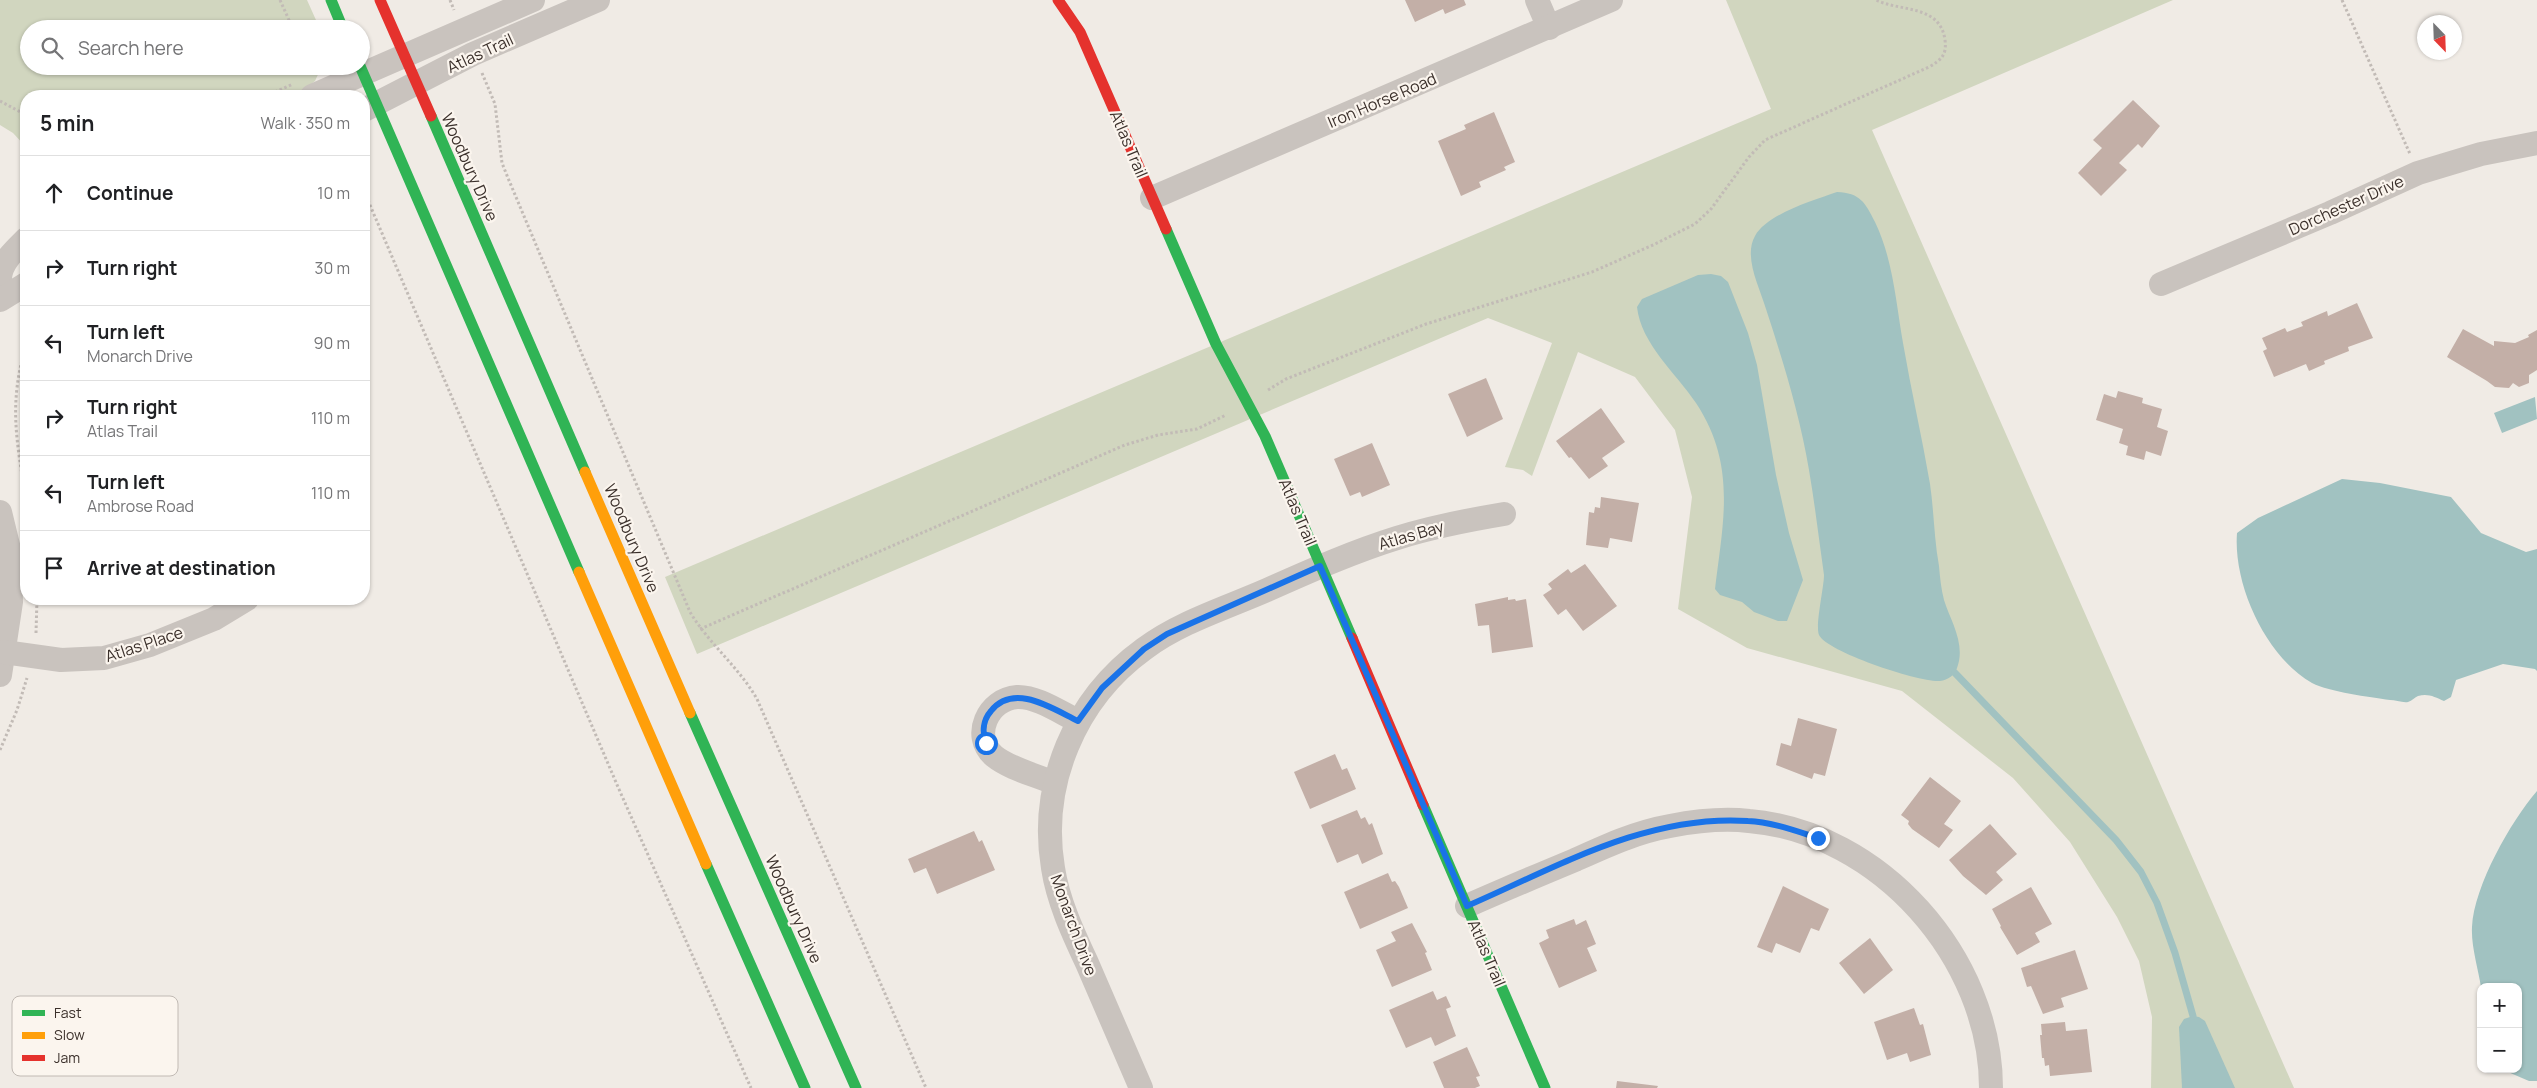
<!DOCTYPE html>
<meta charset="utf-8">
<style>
body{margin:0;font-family:Manrope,sans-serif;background:#f6f6f6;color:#202124}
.controls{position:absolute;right:15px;bottom:15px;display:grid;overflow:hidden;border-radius:10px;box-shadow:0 1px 4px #0004}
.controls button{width:45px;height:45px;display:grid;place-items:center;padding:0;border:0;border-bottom:1px solid #e0e0e0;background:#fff;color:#202124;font:25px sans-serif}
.compass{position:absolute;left:2417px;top:15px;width:45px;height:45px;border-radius:50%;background:#fff;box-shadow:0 1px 4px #0004;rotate:157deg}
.stop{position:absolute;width:15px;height:15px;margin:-11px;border:4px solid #1a73e8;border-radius:50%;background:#fff}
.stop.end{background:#1a73e8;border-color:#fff;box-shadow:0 1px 5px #0008}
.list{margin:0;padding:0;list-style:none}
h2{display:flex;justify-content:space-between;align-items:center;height:65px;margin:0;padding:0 20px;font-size:21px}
h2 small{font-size:16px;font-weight:400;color:#757577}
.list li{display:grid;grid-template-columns:32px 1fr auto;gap:15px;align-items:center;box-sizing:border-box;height:75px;padding:0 20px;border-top:1px solid #e0e0e0}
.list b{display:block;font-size:19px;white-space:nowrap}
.list p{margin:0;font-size:16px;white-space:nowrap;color:#757577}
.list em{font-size:16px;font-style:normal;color:#757577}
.icon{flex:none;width:28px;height:28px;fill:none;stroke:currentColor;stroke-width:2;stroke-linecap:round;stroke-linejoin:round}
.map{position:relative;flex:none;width:2537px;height:1088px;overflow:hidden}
.search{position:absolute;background:#fff;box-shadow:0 1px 4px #0004;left:20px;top:20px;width:350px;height:55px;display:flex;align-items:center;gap:12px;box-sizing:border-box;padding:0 18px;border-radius:28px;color:#757577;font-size:19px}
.panel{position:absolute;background:#fff;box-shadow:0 1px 4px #0004;left:20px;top:90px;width:350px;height:515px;border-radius:20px}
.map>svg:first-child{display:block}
.green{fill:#d1d6bf}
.water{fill:#a1c2c1}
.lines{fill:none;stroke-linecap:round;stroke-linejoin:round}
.stream{stroke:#a1c2c1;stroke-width:7}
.building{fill:#c3afa7}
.path{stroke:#c2bbb6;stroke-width:3;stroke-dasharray:2.5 2.5;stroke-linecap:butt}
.street{stroke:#c9c3be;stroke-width:24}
.fast{stroke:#30b455;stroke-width:11}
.slow{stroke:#ff9f0a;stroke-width:11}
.jam{stroke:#e5322d;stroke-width:11}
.route{stroke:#1a73e8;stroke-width:6}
.labels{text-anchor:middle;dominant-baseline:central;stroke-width:4.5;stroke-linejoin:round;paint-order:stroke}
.street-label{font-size:16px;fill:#3b302b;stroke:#fbf5ee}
.key{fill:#fbf5ee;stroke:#c1bab4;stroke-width:1}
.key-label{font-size:14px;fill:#3b302b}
</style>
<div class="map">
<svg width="2537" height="1088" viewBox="0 0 2537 1088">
<rect width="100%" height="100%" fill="#f0ebe5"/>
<g class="green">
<polygon points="0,0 307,0 320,29 29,29 29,66 322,66 315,81 296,96 26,96 26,147 13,133 0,125"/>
<polygon points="1726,0 2173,0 1872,130 2294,1088 2151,1088 2152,1017 2139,961 2117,917 2070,842 2013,778 1902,691 1747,648 1678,609 1692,497 1675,430 1635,377 1578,352 1532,476 1523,470 1505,467 1552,343 1488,318 697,654 665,577 1771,109"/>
</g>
<g class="water">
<path d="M1837,192C1860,193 1865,202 1875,222C1893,259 1896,303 1903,343C1911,390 1922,437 1930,484C1934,511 1934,539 1939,566C1940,577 1941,589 1944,600C1951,622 1966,644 1957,668C1955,675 1948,680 1940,681C1921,683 1827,652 1819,635C1815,625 1824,588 1824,575C1819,540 1815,505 1809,470C1800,416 1783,361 1766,309C1760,288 1743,257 1755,236C1767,214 1814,200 1837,192Z"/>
<path d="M1711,274L1721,276L1728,282L1748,333L1757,365L1776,475L1789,533L1803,580L1787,621H1778L1754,612L1742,602L1720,595L1715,589C1723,522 1737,465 1696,403C1676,373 1641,344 1637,307L1642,299L1698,275Z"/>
<polygon points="2535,397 2537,419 2502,433 2494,413"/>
<path d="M2342,479L2380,483L2451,497L2481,533L2526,552L2537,549V671L2535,669L2503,664L2456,680L2451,697L2444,701C2435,697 2428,693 2418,696C2415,697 2412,701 2408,702C2403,703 2395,700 2390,700C2369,697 2330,692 2312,683C2266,657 2233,585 2237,533L2258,518Z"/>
<path d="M2537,791V1081H2529L2501,1069H2518V987H2481C2478,968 2471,946 2472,927C2474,886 2511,821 2537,791Z"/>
<polygon points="2193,1016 2199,1017 2205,1021 2235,1088 2182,1088 2179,1027 2184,1019"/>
</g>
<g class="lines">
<polyline class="stream" points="1955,673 2116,840 2141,872 2157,903 2175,953 2193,1016"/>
</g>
<g class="building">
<polygon points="1405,0 1464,0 1466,5 1445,14 1443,9 1415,22"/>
<polygon points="2133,100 2160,126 2142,148 2138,144 2119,163 2127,170 2101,196 2078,173 2102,148 2093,140"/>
<polygon points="1494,112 1515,162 1504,167 1506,170 1479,182 1481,187 1461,196 1438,141 1466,129 1464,125"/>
<polygon points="2357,303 2373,338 2348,347 2349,351 2324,361 2325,364 2309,371 2306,364 2274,377 2263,351 2267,349 2262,338 2285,328 2287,332 2303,326 2301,322 2327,311 2328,316"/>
<polygon points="2463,329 2494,346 2494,341 2515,343 2529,337 2528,335 2537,330 2537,370 2529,375 2529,383 2519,387 2513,383 2509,388 2495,387 2487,381 2447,357"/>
<polygon points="1486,378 1503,419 1467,437 1448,394"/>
<polygon points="2118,391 2143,398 2142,403 2162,409 2157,427 2168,431 2161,456 2146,451 2144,460 2126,455 2128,446 2119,443 2123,429 2096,420 2104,394 2116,398"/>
<polygon points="1601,408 1625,442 1602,458 1608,466 1589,479 1571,457 1569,458 1556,441"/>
<polygon points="1372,443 1390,485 1362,497 1360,492 1350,496 1334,459"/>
<polygon points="1601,497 1639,503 1632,542 1610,538 1608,548 1586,545 1589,512 1594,513 1595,507 1600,508"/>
<polygon points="1585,564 1617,606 1583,631 1566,609 1558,615 1543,595 1552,589 1548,584 1568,569 1571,573"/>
<polygon points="1508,597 1508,600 1515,599 1516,601 1526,599 1533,647 1492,653 1489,625 1478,626 1475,604"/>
<polygon points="1798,718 1837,729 1825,776 1814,773 1812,779 1776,765 1781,743 1791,746"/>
<polygon points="1335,754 1342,770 1347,768 1356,789 1310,809 1294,772"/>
<polygon points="1930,777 1961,801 1944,824 1953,830 1939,848 1912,829 1908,824 1909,821 1901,815"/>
<polygon points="1357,810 1361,819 1365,817 1369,825 1372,823 1383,854 1362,864 1358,854 1337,863 1321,825"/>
<polygon points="1990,824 2017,854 1996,872 2003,880 1986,895 1963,876 1949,860"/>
<polygon points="974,831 979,842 982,840 995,870 937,894 926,868 914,873 908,859"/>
<polygon points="1388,873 1392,882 1395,881 1399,887 1408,908 1360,929 1344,892"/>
<polygon points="1783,886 1829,909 1819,931 1811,928 1800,953 1776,943 1772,953 1757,947"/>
<polygon points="2031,887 2052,924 2035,933 2040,942 2017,955 2000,927 2001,926 1992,909"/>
<polygon points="1574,919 1576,925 1586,920 1596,944 1587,948 1597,971 1559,988 1539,943 1549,938 1546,930"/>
<polygon points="1412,923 1427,952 1425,953 1432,970 1392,987 1376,950 1396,941 1391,932"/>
<polygon points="1870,938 1893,970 1864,994 1839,963"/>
<polygon points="2075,950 2088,989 2061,998 2064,1007 2043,1014 2031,986 2027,987 2021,968"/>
<polygon points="1433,991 1437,1000 1446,996 1451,1007 1446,1009 1456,1036 1435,1046 1431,1037 1406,1048 1389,1010"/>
<polygon points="1914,1008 1920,1025 1923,1024 1931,1055 1910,1062 1907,1053 1887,1060 1874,1022"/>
<polygon points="2065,1022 2066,1031 2087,1029 2092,1072 2050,1076 2049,1065 2045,1066 2044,1058 2042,1058 2040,1035 2042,1035 2041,1024"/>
<polygon points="1467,1047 1480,1076 1476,1077 1480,1086 1475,1088 1444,1088 1433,1062"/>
<polygon points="1617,1081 1658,1086 1657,1088 1616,1088"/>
</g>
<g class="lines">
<g class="path">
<polyline points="280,0 293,29"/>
<polyline points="450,0 454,10"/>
<polyline points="2342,0 2410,154"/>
<path d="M482,73L495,104L502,163L508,178L690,612C709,644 738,666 757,699L926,1088"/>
<polyline points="266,96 293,84"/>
<polyline points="0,101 26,115"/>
<polyline points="364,191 618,787 751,1088"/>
<path d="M26,346C8,404 17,442 26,500"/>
<path d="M1268,390L1286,379L1426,324L1592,272L1655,244L1695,224L1711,209L1749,157L1765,140L1929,67C1941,60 1947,55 1945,40C1940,4 1900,12 1876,0"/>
<polyline points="700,629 1125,445 1158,435 1197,429 1226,415"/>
<polyline points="36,633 37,599"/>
<polyline points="0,750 17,710 27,678"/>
</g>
<g class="street">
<polyline points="1537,0 1549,28"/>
<polyline points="312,96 533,0"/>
<polyline points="364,110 473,54 598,0"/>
<polyline points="1152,198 1611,0"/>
<path d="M0,278C1,262 15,250 26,239"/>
<polyline points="2161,284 2330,213 2418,173 2481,154 2537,143"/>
<polyline points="0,300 26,284"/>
<polyline points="0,512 9,549 11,602 0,675"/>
<polyline points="4,652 61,660 104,658 150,645 214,619 247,599"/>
<path d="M1054,783C1036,775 1010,769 994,756C971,736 988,699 1017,697C1037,696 1061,713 1078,721"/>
<path d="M1467,906C1503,890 1539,875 1575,860C1606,846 1636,832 1670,826C1696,821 1723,818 1749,821C1880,832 1991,958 1991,1088"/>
<path d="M1141,1088C1123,1046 1105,1005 1087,963C1073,933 1058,901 1053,868C1039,784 1075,699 1144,649C1180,622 1226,608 1267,590C1310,571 1352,552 1397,538C1432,527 1468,520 1504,514"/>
</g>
<g class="fast">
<polyline points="331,0 343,29"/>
<polyline points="360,66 579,572"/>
<polyline points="431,116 585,472"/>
<polyline points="1166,229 1216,344 1265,436 1352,638"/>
<polyline points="690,713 856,1088"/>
<polyline points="1423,805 1545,1088"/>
<polyline points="706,864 805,1088"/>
</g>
<g class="slow">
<polyline points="585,472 690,713"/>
<polyline points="579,572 706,864"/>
</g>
<g class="jam">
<polyline points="380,0 431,116"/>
<polyline points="1058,0 1080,32 1166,229"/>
<polyline points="1352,638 1423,805"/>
</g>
</g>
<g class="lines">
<path class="route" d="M986,743C982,732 983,720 991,711C1014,682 1053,709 1078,721L1102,688L1144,649L1167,634L1320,566L1467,906C1557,867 1647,814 1748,821C1772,822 1796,831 1818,838"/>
</g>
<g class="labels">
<g class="street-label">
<text transform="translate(480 53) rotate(-25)">Atlas Trail</text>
<text transform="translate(1382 100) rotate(-23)">Iron Horse Road</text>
<text transform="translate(1129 144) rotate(67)">Atlas Trail</text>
<text transform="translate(470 167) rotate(66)">Woodbury Drive</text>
<text transform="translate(2346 205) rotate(-24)">Dorchester Drive</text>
<text transform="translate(1298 512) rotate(67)">Atlas Trail</text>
<text transform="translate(1411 535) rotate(-16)">Atlas Bay</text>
<text transform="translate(632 538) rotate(67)">Woodbury Drive</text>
<text transform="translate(144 644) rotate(-18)">Atlas Place</text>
<text transform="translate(794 909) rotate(66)">Woodbury Drive</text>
<text transform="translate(1074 925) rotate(70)">Monarch Drive</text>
<text transform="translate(1487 953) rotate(67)">Atlas Trail</text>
</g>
</g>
<rect x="12" y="996" width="166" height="80" rx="8" class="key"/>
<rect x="22" y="1010" width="23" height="6" fill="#30b455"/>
<rect x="22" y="1032" width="23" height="7" fill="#ff9f0a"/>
<rect x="22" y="1055" width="23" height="6" fill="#e5322d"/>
<g class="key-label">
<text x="54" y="1018">Fast</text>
<text x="54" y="1040">Slow</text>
<text x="54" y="1063">Jam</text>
</g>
</svg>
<div class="controls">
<button>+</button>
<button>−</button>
</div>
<svg class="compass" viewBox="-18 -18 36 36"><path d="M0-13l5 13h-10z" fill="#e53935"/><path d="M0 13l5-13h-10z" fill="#757577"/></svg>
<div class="stop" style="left:986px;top:743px"></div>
<div class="stop end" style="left:1818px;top:838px"></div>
<div class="search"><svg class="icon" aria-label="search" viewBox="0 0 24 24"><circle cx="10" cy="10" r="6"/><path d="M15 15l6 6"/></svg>Search here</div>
<section class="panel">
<h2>5 min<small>Walk · 350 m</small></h2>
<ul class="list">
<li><svg class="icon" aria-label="ahead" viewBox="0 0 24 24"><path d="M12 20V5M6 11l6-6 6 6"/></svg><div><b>Continue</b></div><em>10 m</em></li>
<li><svg class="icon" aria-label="right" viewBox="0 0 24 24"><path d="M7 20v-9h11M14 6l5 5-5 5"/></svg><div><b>Turn right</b></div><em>30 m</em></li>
<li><svg class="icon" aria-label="left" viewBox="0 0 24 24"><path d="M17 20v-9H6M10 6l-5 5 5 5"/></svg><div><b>Turn left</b><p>Monarch Drive</p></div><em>90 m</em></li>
<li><svg class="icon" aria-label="right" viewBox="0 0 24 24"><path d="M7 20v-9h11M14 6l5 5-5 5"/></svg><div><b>Turn right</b><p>Atlas Trail</p></div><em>110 m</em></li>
<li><svg class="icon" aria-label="left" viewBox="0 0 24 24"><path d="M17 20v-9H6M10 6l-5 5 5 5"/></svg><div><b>Turn left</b><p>Ambrose Road</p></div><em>110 m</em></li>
<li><svg class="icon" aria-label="arrive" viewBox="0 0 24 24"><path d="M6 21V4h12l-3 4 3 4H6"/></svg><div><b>Arrive at destination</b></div></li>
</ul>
</section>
</div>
